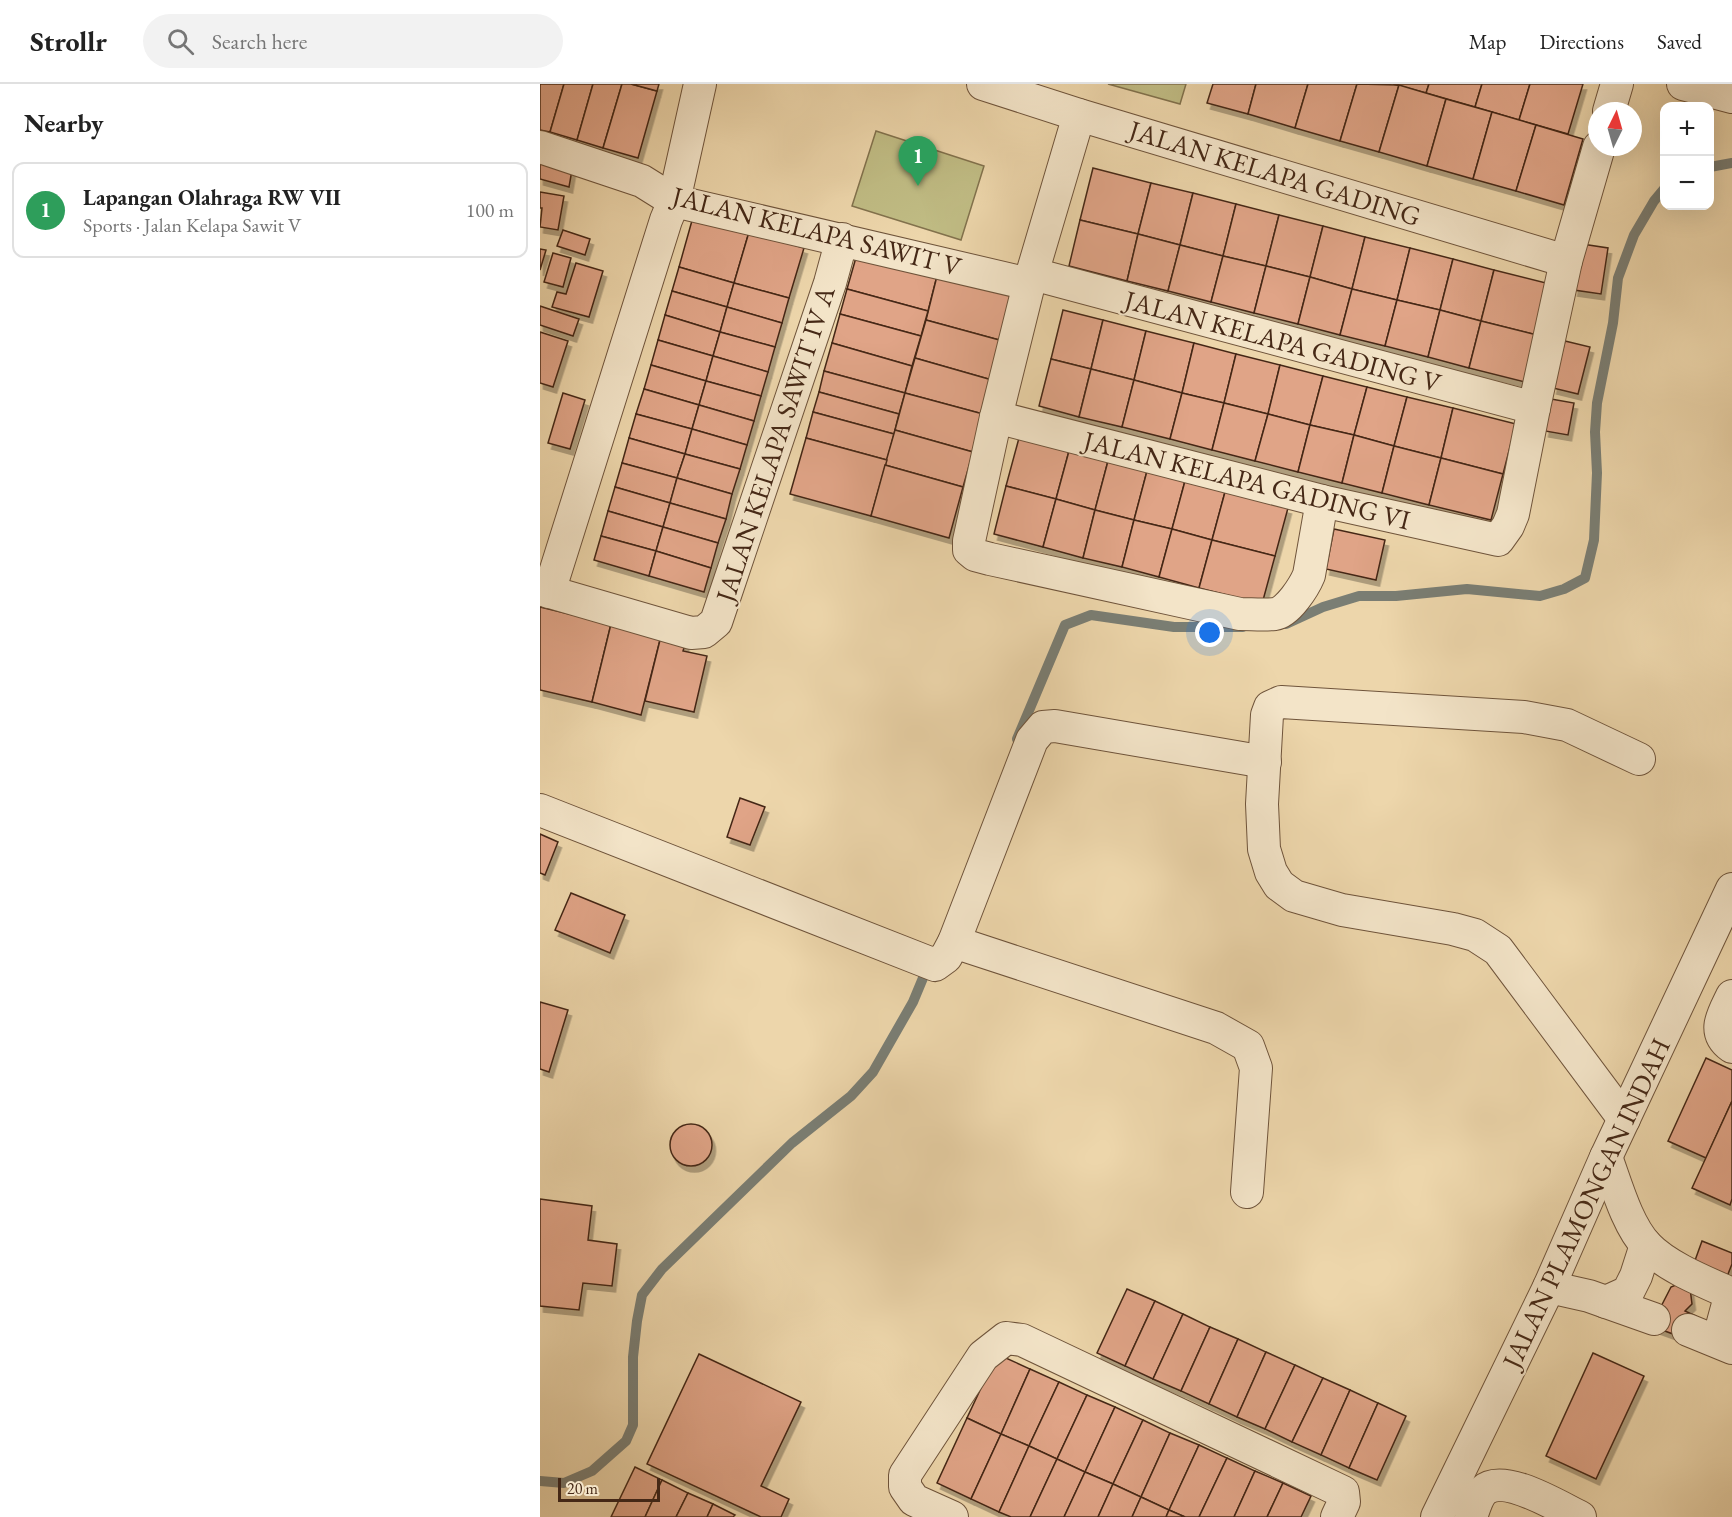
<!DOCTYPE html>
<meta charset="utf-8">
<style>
body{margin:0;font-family:"EB Garamond",serif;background:#f2f2f2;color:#222}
.controls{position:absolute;right:18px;top:18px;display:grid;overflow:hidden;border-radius:12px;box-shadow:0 6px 24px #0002}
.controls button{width:54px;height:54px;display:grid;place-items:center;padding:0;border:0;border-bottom:2px solid #e0e0e0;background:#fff;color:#222;font:30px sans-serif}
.compass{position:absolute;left:1048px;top:18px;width:54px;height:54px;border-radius:50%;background:#fff;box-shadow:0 6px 24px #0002;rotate:5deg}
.scale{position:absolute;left:18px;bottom:15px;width:102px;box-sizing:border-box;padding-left:6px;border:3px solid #452816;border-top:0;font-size:16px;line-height:21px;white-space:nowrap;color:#452816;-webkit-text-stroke:4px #f3e4c8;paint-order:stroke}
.you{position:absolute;left:670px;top:549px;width:21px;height:21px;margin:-15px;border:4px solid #fff;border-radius:50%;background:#1a73e8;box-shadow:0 0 0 9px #1a73e833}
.badge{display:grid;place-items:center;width:39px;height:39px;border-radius:50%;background:#8f2418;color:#fff;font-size:20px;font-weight:700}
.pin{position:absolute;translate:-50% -50px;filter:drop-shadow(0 2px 3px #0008)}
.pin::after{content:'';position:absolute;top:32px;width:21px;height:18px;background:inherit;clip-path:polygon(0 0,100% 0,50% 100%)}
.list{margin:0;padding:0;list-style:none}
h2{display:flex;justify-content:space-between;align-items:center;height:78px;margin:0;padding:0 24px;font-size:26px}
h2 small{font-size:20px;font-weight:400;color:#767676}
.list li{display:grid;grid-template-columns:39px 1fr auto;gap:18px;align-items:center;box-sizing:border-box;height:96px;margin:0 12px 12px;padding:0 12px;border:2px solid #e0e0e0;border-radius:12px}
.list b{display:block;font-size:22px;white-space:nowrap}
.list p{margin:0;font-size:20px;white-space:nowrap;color:#767676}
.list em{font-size:20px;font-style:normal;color:#767676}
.icon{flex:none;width:33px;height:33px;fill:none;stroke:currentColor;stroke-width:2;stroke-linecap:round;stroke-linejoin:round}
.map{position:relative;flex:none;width:1192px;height:1433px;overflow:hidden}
header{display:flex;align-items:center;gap:36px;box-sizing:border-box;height:84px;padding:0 30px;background:#fff;border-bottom:2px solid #e0e0e0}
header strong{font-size:28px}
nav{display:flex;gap:33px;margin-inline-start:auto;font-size:21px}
.search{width:420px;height:54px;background:#f2f2f2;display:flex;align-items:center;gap:15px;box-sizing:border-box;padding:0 21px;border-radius:33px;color:#767676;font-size:22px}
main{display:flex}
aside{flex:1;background:#fff}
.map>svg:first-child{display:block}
.green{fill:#c0bc84;stroke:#82724d;stroke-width:1.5}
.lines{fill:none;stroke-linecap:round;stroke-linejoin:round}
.stream{stroke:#7a7e74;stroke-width:10}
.building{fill:#e0a487;stroke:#452816;stroke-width:1.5;filter:url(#shadow)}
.street-casing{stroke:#6f543b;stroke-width:34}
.street{stroke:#f3e4c8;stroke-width:32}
.labels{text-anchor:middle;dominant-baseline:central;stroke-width:4.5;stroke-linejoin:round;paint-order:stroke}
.street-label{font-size:27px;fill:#452816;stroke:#f3e4c8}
</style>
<header>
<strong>Strollr</strong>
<div class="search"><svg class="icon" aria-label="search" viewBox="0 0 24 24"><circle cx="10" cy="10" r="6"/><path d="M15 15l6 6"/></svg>Search here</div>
<nav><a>Map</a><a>Directions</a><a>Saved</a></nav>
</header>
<main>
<aside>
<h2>Nearby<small></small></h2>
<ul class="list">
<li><span class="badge" style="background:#2e9e5b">1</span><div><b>Lapangan Olahraga RW VII</b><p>Sports · Jalan Kelapa Sawit V</p></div><em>100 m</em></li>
</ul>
</aside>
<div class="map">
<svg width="1192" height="1433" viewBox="0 0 1192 1433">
<defs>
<filter id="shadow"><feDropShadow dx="3.5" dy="6" stdDeviation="0" flood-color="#0004"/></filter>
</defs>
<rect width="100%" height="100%" fill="#edd6ab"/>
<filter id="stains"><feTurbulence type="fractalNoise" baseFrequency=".00333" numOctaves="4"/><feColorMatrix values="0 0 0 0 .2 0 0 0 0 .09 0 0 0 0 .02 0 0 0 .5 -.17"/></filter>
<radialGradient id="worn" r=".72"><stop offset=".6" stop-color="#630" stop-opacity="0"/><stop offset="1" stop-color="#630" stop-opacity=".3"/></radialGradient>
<g class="green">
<polygon points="568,0 646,0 640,20"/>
<polygon points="336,47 444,82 421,156 312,122"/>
</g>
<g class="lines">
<g class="stream">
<polyline points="1170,83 1192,79"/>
<polyline points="746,540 783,523 819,512 856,512 927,505 1000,512 1024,505 1045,494 1054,456 1057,389 1055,348 1057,319 1073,239 1078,194 1094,151 1114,117 1124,105"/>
<polyline points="477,655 525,541 551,531 634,543 703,543"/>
<polyline points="0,1397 24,1399 52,1387 86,1357 93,1341 93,1273 97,1237 102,1211 122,1185 252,1059 311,1012 333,988 373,918 388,882"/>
</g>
</g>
<g class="building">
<polygon points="0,0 24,0 10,48 0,46"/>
<polygon points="24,0 53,0 37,56 10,48"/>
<polygon points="53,0 82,0 63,64 37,56"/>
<polygon points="82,0 91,0 117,7 98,74 63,64"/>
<polygon points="91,0 119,0 117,7"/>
<polygon points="673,0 716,0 708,30 667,19"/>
<polygon points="716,0 768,0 755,44 708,30"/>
<polygon points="768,0 817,0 800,57 755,44"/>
<polygon points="817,0 859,1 839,68 800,57"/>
<polygon points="853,0 889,0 886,9"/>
<polygon points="889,0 942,0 935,23 886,9"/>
<polygon points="942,0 990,0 979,36 935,23"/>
<polygon points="990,0 1043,0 1028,50 979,36"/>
<polygon points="859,1 906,15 887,82 839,68"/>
<polygon points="906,15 952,28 933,95 887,82"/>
<polygon points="952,28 996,41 976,107 933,95"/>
<polygon points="996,41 1043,55 1024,121 976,107"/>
<polygon points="0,78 32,86 29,103 0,95"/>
<polygon points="553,84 611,99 598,150 540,136"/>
<polygon points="611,99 653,109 640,161 598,150"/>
<polygon points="0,108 24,112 18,146 0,143 2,124 0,124"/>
<polygon points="653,109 696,120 683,172 640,161"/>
<polygon points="696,120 739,131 726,182 683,172"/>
<polygon points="739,131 783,142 770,193 726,182"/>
<polygon points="153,133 209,148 194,199 139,183"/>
<polygon points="540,136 598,150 587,197 529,182"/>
<polygon points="783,142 825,153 812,205 770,193"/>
<polygon points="23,146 50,155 45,171 17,162"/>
<polygon points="209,148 264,164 249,214 194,199"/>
<polygon points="598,150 640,161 628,207 587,197"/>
<polygon points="825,153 870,164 857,216 812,205"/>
<polygon points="1042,160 1068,164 1061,210 1034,206"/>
<polygon points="640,161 683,172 671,218 628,207"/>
<polygon points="870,164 913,175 900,226 857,216"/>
<polygon points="0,165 6,166 0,186"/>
<polygon points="13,169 31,174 23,203 4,198"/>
<polygon points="317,170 397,192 388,227 307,205"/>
<polygon points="683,172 726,182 714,229 671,218"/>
<polygon points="913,175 954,186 941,237 900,226"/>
<polygon points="36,179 63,187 49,233 12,223 17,208 26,210"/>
<polygon points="726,182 770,193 758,240 714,229"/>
<polygon points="139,183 194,199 187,223 132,207"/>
<polygon points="954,186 1014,201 1001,252 941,237"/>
<polygon points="397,192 475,213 463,257 386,236"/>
<polygon points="770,193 812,205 800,251 758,240"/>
<polygon points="194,199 249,214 242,239 187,223"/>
<polygon points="307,205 388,227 381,252 300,230"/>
<polygon points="812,205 857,216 845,262 800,251"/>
<polygon points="132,207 187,223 180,248 125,231"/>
<polygon points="857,216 900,226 888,273 845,262"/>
<polygon points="0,222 39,235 33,252 0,241"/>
<polygon points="187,223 242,239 235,263 180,248"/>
<polygon points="523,226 563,236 551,285 511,275"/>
<polygon points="900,226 941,237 929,284 888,273"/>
<polygon points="300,230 381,252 372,282 292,259"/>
<polygon points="125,231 180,248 173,272 118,256"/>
<polygon points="386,236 463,257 452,296 375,274"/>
<polygon points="563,236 606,247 594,296 551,285"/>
<polygon points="941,237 1001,252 989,299 929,284"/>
<polygon points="606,247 654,259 642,309 594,296"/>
<polygon points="0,248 28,257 13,303 0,299"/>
<polygon points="180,248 235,263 228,288 173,272"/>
<polygon points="118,256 173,272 166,297 111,281"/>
<polygon points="1025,257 1050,263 1038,310 1013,304"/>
<polygon points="292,259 372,282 365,309 284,287"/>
<polygon points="654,259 696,270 684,319 642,309"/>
<polygon points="696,270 740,281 728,330 684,319"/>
<polygon points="173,272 228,288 221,312 166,297"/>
<polygon points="375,274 452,296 443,330 365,309"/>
<polygon points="511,275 551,285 539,333 499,322"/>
<polygon points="111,281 166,297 159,321 104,305"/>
<polygon points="740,281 783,292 770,341 728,330"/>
<polygon points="551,285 594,296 582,343 539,333"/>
<polygon points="284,287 365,309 359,330 279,308"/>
<polygon points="783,292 827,303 814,351 770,341"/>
<polygon points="594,296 642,309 630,355 582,343"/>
<polygon points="166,297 221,312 214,337 159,321"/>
<polygon points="827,303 867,313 854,362 814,351"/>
<polygon points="104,305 159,321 152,345 96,330"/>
<polygon points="279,308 359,330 354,350 273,328"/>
<polygon points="23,309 45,316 30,365 8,359"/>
<polygon points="365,309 443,330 433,368 355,346"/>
<polygon points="642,309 684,319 672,366 630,355"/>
<polygon points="867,313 913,324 901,374 854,362"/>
<polygon points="1011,315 1034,319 1028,351 1005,347"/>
<polygon points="684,319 728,330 715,377 672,366"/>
<polygon points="159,321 214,337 207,361 152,345"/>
<polygon points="913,324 976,340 963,390 901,374"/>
<polygon points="273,328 354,350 347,376 266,354"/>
<polygon points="96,330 152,345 145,370 89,354"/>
<polygon points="728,330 770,341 758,388 715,377"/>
<polygon points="770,341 814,351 802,399 758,388"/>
<polygon points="152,345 207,361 200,385 145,370"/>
<polygon points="355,346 433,368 423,403 345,381"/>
<polygon points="814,351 854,362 842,409 802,399"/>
<polygon points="89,354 145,370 137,394 82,379"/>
<polygon points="266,354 347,376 331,432 250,410"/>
<polygon points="479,354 529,367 516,415 466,402"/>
<polygon points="854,362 901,374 889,421 842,409"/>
<polygon points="529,367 568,377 555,426 516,415"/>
<polygon points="145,370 200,385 192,410 137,394"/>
<polygon points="901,374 963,390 951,436 889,421"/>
<polygon points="568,377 607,387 594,436 555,426"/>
<polygon points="82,379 137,394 130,419 75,403"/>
<polygon points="345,381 423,403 409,454 331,432"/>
<polygon points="607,387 645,397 632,445 594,436"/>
<polygon points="137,394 192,410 186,435 130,419"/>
<polygon points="645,397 685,408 672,456 632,445"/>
<polygon points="466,402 516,415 503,463 454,450"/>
<polygon points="75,403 130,419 123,443 68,427"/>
<polygon points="685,408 748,424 735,472 672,456"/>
<polygon points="516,415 555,426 543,474 503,463"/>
<polygon points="130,419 186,435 178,459 123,443"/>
<polygon points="555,426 594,436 582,483 543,474"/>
<polygon points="68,427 123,443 116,467 61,452"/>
<polygon points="594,436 632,445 619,493 582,483"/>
<polygon points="123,443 178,459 171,484 116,467"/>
<polygon points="632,445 672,456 659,504 619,493"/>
<polygon points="794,445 845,456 836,496 786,485"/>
<polygon points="61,452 116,467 109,492 54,476"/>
<polygon points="672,456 735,472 722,520 659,504"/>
<polygon points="116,467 171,484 164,508 109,492"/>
<polygon points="0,523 71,540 52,618 0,606"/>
<polygon points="71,540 121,552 101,631 52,618"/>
<polygon points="121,552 146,558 143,567 167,572 154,628 105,617"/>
<polygon points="200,714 225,723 210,761 187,753"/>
<polygon points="0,750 18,758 5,791 0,789"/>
<polygon points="31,809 85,831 70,869 15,846"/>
<polygon points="0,918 28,926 9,988 0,985"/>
<polygon points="1166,974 1192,986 1192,1017 1166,1074 1128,1057"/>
<polygon points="1192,1017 1192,1115 1190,1121 1152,1104"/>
<circle cx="151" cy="1061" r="21"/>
<polygon points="0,1115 52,1122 48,1156 77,1160 72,1202 43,1199 39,1226 0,1222"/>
<polygon points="1162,1157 1192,1169 1192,1180 1186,1195 1153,1182"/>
<polygon points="1138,1200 1150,1204 1152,1220 1145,1227 1156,1232 1144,1254 1111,1242 1131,1203"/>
<polygon points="587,1205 615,1217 585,1282 557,1269"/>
<polygon points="615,1217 643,1230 613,1295 585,1282"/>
<polygon points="643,1230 670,1243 641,1307 613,1295"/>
<polygon points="670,1243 698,1255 669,1320 641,1307"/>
<polygon points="698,1255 726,1268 697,1333 669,1320"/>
<polygon points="726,1268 755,1281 725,1345 697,1333"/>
<polygon points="1053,1269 1104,1292 1056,1395 1006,1372"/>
<polygon points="159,1270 261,1318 221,1402 249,1415 241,1433 221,1433 107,1380"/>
<polygon points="457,1270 490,1285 461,1350 427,1334"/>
<polygon points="755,1281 783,1294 752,1358 725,1345"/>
<polygon points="490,1285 519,1298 489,1362 461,1350"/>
<polygon points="783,1294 810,1306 781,1371 752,1358"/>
<polygon points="519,1298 547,1311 517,1375 489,1362"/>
<polygon points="810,1306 838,1319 809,1384 781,1371"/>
<polygon points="547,1311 575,1323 545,1388 517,1375"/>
<polygon points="838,1319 866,1332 837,1396 809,1384"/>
<polygon points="575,1323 603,1336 573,1400 545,1388"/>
<polygon points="427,1334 461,1350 431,1415 397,1399"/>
<polygon points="603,1336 630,1349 601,1413 573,1400"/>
<polygon points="630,1349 659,1361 629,1426 601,1413"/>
<polygon points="461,1350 489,1362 459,1428 431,1415"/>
<polygon points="659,1361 687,1374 659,1433 645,1433 629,1426"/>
<polygon points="489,1362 517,1375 490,1433 471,1433 459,1428"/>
<polygon points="687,1374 715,1387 694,1433 659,1433"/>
<polygon points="517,1375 545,1388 524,1433 490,1433"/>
<polygon points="95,1383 122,1396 105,1433 71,1433"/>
<polygon points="715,1387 743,1399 727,1433 694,1433"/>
<polygon points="545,1388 573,1400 558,1433 524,1433"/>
<polygon points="122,1396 148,1409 136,1433 105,1433"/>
<polygon points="743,1399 771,1412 761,1433 727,1433"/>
<polygon points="573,1400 601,1413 592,1433 558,1433"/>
<polygon points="148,1409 173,1420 167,1433 136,1433"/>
<polygon points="601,1413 629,1426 626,1433 592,1433"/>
<polygon points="173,1420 195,1431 193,1433 167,1433"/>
<polygon points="629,1426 645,1433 626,1433"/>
</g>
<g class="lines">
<defs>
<g id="street">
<polyline points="443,0 539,31 1026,177"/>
<polyline points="1143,0 1192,13"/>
<polyline points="1069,27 1077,0"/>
<path d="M539,31L489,200L456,333L429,457V466L435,471L450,475L700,530C711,530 724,531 735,530C748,528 764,503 769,491L782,417"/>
<polyline points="0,63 102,97 134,117 489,200"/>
<polyline points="493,190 994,324"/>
<polyline points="456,333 782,417 958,456 968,442 973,430 994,324 1026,177 1059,63"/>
<polyline points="0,505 151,549 164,548 176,538 290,199 302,155"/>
<polyline points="9,508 126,136 134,117 160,0"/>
<polyline points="0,726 395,881 406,873 414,858 492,656 503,643 515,642 725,678"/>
<polyline points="414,858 676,944 708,962 716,984 707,1108"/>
<path d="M1192,912C1183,931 1171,948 1192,963"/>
<polyline points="1084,1035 958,866 935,851 913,845 802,826 754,812 739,801 731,788 724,765 722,720 727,631 730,623 741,618 984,633 1027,641 1099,675"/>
<path d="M1066,1073C1076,1100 1087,1141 1107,1162C1127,1183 1165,1198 1192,1210"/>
<polyline points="1009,1203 1049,1212 1114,1235"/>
<polyline points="1066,1218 1088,1208 1096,1192 1106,1161"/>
<polyline points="1148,1246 1192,1264"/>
<polyline points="1178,1257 1191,1209"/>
<polyline points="412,1433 374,1416 365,1403 365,1391 443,1272 466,1254 482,1256 803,1408 804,1418 797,1433"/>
<polyline points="897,1433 1009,1203 1066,1073 1192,805"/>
<path d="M931,1433C934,1425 937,1413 943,1407C963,1388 1019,1423 1040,1433"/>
</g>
</defs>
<use href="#street" class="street-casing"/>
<use href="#street" class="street"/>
</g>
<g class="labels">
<g class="street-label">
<text transform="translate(735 89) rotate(17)">JALAN KELAPA GADING</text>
<text transform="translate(277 147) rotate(14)">JALAN KELAPA SAWIT V</text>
<text transform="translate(743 257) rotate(15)">JALAN KELAPA GADING V</text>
<text transform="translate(235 360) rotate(-72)">JALAN KELAPA SAWIT IV A</text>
<text transform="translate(707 396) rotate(14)">JALAN KELAPA GADING VI</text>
<text transform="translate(1046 1119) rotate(-65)">JALAN PLAMONGAN INDAH</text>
</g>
</g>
<rect width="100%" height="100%" filter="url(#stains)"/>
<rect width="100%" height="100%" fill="url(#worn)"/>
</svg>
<div class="controls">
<button>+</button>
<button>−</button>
</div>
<svg class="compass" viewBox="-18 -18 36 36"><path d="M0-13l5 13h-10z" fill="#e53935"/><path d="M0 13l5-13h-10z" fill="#767676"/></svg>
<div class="scale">20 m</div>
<div class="you"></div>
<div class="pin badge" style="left:378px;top:102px;background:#2e9e5b">1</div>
</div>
</main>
